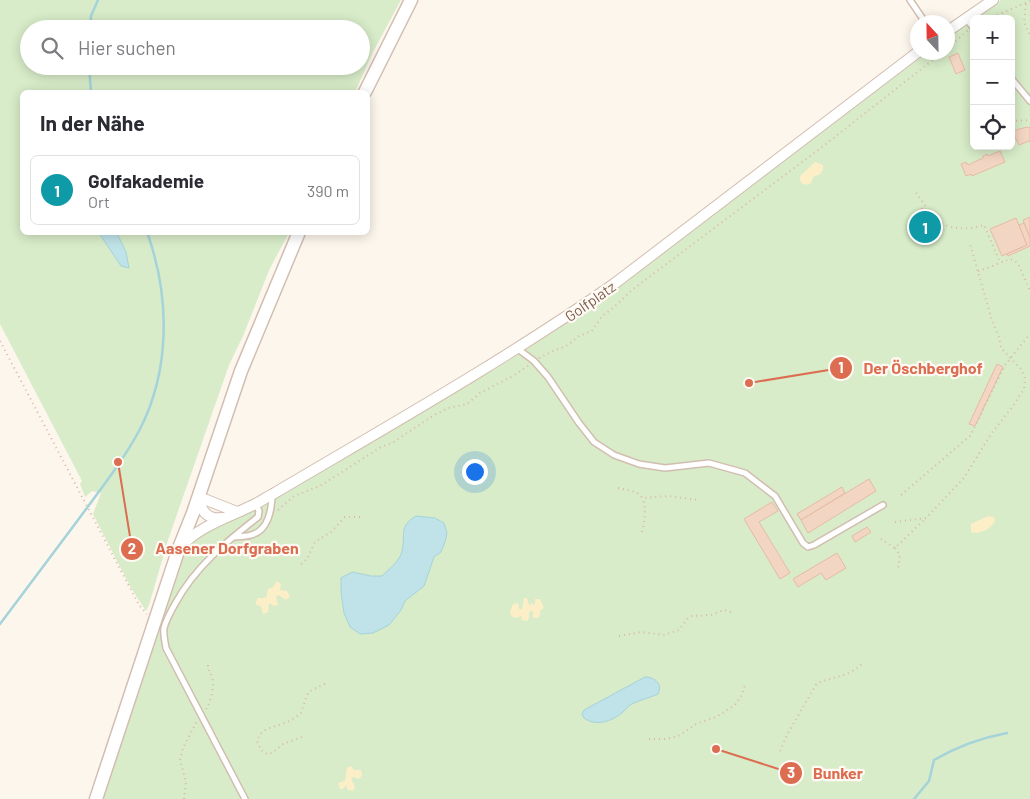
<!DOCTYPE html>
<html lang="de">
<meta charset="utf-8">
<style>
body{margin:0;font-family:Barlow,sans-serif;background:#f2f2f3;color:#2b2b33}
.controls{position:absolute;right:15px;top:15px;display:grid;overflow:hidden;border-radius:8px;box-shadow:0 2px 12px #0003}
.controls button{width:45px;height:45px;display:grid;place-items:center;padding:0;border:0;border-bottom:1px solid #e1e1e2;background:#fff;color:#2b2b33;font:25px sans-serif}
.compass{position:absolute;left:910px;top:15px;width:45px;height:45px;border-radius:50%;background:#fff;box-shadow:0 2px 12px #0003;rotate:338deg}
.you{position:absolute;left:474px;top:471px;width:18px;height:18px;margin:-12px;border:4px solid #fff;border-radius:50%;background:#1a73e8;box-shadow:0 0 0 8px #1a73e833}
.badge{display:grid;place-items:center;width:32px;height:32px;border-radius:50%;background:#7c3aed;color:#fff;font-size:16px;font-weight:700}
.pin{position:absolute;translate:-50% -50%;border:2px solid #fff;box-shadow:0 1px 5px #0006}
.list{margin:0;padding:0;list-style:none}
h2{display:flex;justify-content:space-between;align-items:center;height:65px;margin:0;padding:0 20px;font-size:21px}
h2 small{font-size:16px;font-weight:400;color:#7c7c81}
.list li{display:grid;grid-template-columns:32px 1fr auto;gap:15px;align-items:center;box-sizing:border-box;height:70px;margin:0 10px 10px;padding:0 10px;border:1px solid #e1e1e2;border-radius:8px}
.list b{display:block;font-size:19px;white-space:nowrap}
.list p{margin:0;font-size:16px;white-space:nowrap;color:#7c7c81}
.list em{font-size:16px;font-style:normal;color:#7c7c81}
.icon{flex:none;width:28px;height:28px;fill:none;stroke:currentColor;stroke-width:2;stroke-linecap:round;stroke-linejoin:round}
.map{position:relative;flex:none;width:1030px;height:799px;overflow:hidden}
.search{position:absolute;background:#fff;box-shadow:0 2px 12px #0003;left:20px;top:20px;width:350px;height:55px;display:flex;align-items:center;gap:12px;box-sizing:border-box;padding:0 18px;border-radius:28px;color:#7c7c81;font-size:19px}
.panel{position:absolute;background:#fff;box-shadow:0 2px 12px #0003;left:20px;top:90px;width:350px;height:145px;border-radius:8px}
.map>svg:first-child{display:block}
.green{fill:#d8ecc9;fill-rule:evenodd}
.sand{fill:#fcefc7}
.water{fill:#bfe3e8;stroke:#a5d3da}
.lines{fill:none;stroke-linecap:round;stroke-linejoin:round}
.stream{stroke:#a5d3da;stroke-width:2.5}
.building{fill:#f3d5c3;stroke:#e6bba3}
.service-casing{stroke:#d1beb0;stroke-width:8}
.minor-casing{stroke:#d1beb0;stroke-width:12}
.tertiary-casing{stroke:#d1beb0;stroke-width:15}
.path{stroke:#d9b8a5;stroke-width:2;stroke-dasharray:1 4;stroke-linecap:butt}
.service{stroke:#fff;stroke-width:5}
.minor{stroke:#fff;stroke-width:10}
.tertiary{stroke:#fff;stroke-width:12}
.labels{text-anchor:middle;dominant-baseline:central;stroke-width:4.5;stroke-linejoin:round;paint-order:stroke}
.street-label{font-size:15px;fill:#7a5c4d;stroke:#fffaf3}
.leader{fill:none;stroke:#dc6d51;stroke-width:2}
.callout-dot{fill:#dc6d51;stroke:#fffaf3;stroke-width:2}
.mark-label{font-size:15px;text-anchor:middle;font-weight:bold;fill:#fff}
.callout-label{font-size:16px;text-anchor:middle;font-weight:bold;fill:#dc6d51;stroke:#fffaf3;stroke-width:4.5;stroke-linejoin:round;paint-order:stroke}
</style>
<div class="map">
<svg width="1030" height="799" viewBox="0 0 1030 799">
<rect width="100%" height="100%" fill="#fdf6ec"/>
<g class="green">
<path d="M0,0H401L373,52L355,92H22V232L289,233L270,268L243,336L229,365L168,540L149,605L146,611L131,588L93,514L101,493L92,491L85,497L80,484L82,481L0,324ZM29,29H361V66H29Z"/>
<path d="M1001,0H1030V799H103L185,548L190,541L617,286L926,53L948,52V37ZM974,19H1011V146H974Z"/>
</g>
<g class="sand">
<path d="M815,162L823,165V170L819,175L814,176L811,183C804,187 799,183 800,176Z"/>
<path d="M988,516L994,517L995,521C991,529 980,535 971,532V524Z"/>
<polygon points="277,581 281,584 280,590 287,591 290,597 286,600 278,595 276,596 278,605 274,606 269,603 268,612 263,614 261,606 256,605 256,602 258,598 266,598 268,589 272,588"/>
<polygon points="524,598 527,598 529,605 530,606 531,603 535,605 535,599 540,599 544,608 540,611 540,616 538,618 533,618 533,611 529,612 529,618 527,621 522,620 521,616 516,618 511,616 510,612 513,604 518,603 519,609 522,609"/>
<polygon points="351,766 354,770 361,770 362,776 358,779 354,777 351,778 355,787 353,791 348,790 346,785 343,789 340,789 338,783 345,781 347,768"/>
</g>
<g class="water">
<polygon points="99,233 117,233 126,252 129,268 121,266"/>
<path d="M416,516L435,518L444,523L447,533L445,542L441,552L434,557L424,586L405,601L401,610L389,625L373,633L360,634L350,627L344,613L341,592V578L352,572L371,576H382C389,569 400,561 402,551C406,534 398,527 416,516Z"/>
<path d="M645,677C655,677 663,684 658,694C649,698 640,700 632,704C628,706 626,709 623,712C613,721 596,727 584,718L582,714L584,710Z"/>
</g>
<g class="lines">
<g class="stream">
<polyline points="90,29 91,16 98,0"/>
<polyline points="89,66 91,92"/>
<path d="M0,624C25,591 50,557 75,524C97,494 121,464 139,431C171,370 170,296 147,232"/>
<path d="M914,799L929,781L934,760C958,746 980,738 1007,733"/>
</g>
</g>
<g class="building">
<polygon points="958,53 965,70 956,74 949,57"/>
<polygon points="1027,127 1028,128 1030,127 1030,142 1029,141 1019,145 1012,131"/>
<polygon points="1000,151 1005,162 972,176 971,174 966,176 961,164 966,162 968,165 983,158 983,156 987,154 988,156"/>
<polygon points="922,208 932,220 929,222 937,231 927,239 911,218"/>
<polygon points="1030,217 1030,238 1023,220"/>
<polygon points="1016,218 1027,245 1002,256 990,229"/>
<polygon points="1024,223 1030,238 1030,246 1008,256 1007,254 1027,245 1019,225"/>
<polygon points="997,364 1003,367 975,426 969,424"/>
<polygon points="869,479 876,491 808,533 801,520"/>
<polygon points="842,487 845,493 801,520 797,514"/>
<polygon points="772,502 778,511 759,522 790,573 780,579 744,519"/>
<polygon points="867,527 871,532 855,542 852,536"/>
<polygon points="837,553 846,568 826,580 821,573 798,587 793,579"/>
</g>
<g class="lines">
<defs>
<g id="service">
<polyline points="910,0 925,22"/>
<polyline points="966,19 974,28"/>
<polyline points="1011,78 1030,101"/>
<polyline points="518,349 534,361 548,377 579,423 594,442 614,455 639,464 665,468 709,463 745,473 775,496 803,543 808,547 814,545 883,505"/>
<path d="M234,537C239,536 246,537 251,535C268,531 272,510 272,494"/>
<path d="M245,799L166,648C165,641 163,635 164,628C166,620 171,611 175,604C195,567 226,542 258,517L259,511L256,504"/>
</g>
<g id="minor">
<polyline points="948,31 993,0"/>
<polyline points="199,497 237,512"/>
<path d="M199,497C200,510 207,520 222,518"/>
<path d="M181,546C201,526 224,519 249,507C257,504 265,498 273,494C388,426 505,360 614,284L918,52"/>
</g>
<g id="tertiary">
<polyline points="365,92 411,0"/>
<polyline points="96,799 179,548 193,513 241,371 299,232"/>
</g>
</defs>
<use href="#service" class="service-casing"/>
<use href="#minor" class="minor-casing"/>
<use href="#tertiary" class="tertiary-casing"/>
<g class="path">
<polyline points="1026,4 1024,22 1030,36"/>
<polyline points="988,19 1030,1"/>
<polyline points="948,48 968,30"/>
<polyline points="1011,121 1030,120"/>
<path d="M916,193C923,202 930,214 939,221C951,231 971,229 984,225L1000,262"/>
<path d="M978,271C1018,259 1011,246 1030,291"/>
<polyline points="0,341 139,605 147,614"/>
<polyline points="539,358 551,352 568,345 579,336 592,331 602,316 613,308 632,290 822,147 943,52"/>
<polyline points="618,488 636,492 643,498 668,496 697,500"/>
<polyline points="901,495 970,436 1005,365 1030,334"/>
<polyline points="278,510 294,496 320,486 381,447 392,443 434,415 449,408 467,404 480,393 513,376 529,365"/>
<polyline points="895,522 926,518 964,478 991,434 1013,406 1024,389 1025,378 1021,369 1001,348 999,337 993,324 970,244"/>
<path d="M642,532C645,520 646,511 643,498"/>
<polyline points="881,539 895,548 926,518"/>
<polyline points="895,548 900,555 898,569"/>
<polyline points="301,564 307,559 315,542 331,532 345,517 360,517"/>
<polyline points="619,636 641,632 664,635 679,630 688,618 692,616 711,615 724,610 731,612"/>
<path d="M206,709C211,701 215,686 212,677C210,672 208,670 208,665"/>
<path d="M302,737L283,744L272,753L267,754L261,750L257,741C261,727 276,727 287,722C292,720 297,716 301,713L307,695L310,691L328,682"/>
<polyline points="649,739 666,739 678,736 696,724 716,717 735,705 742,695 745,685"/>
<path d="M780,751L788,733L817,683C836,676 849,677 864,662"/>
<polyline points="184,799 186,782 180,760 183,748 197,721"/>
</g>
<use href="#service" class="service"/>
<use href="#minor" class="minor"/>
<use href="#tertiary" class="tertiary"/>
</g>
<g class="labels">
<g class="street-label">
<text transform="translate(590 301) rotate(-35)">Golfplatz</text>
</g>
</g>
<path class="leader" d="M749 383L841 368M118 462L132 549M716 749L791 773"/>
<g class="callout-dot">
<circle cx="749" cy="383" r="5"/>
<circle cx="118" cy="462" r="5"/>
<circle cx="716" cy="749" r="5"/>
<circle cx="841" cy="368" r="12"/>
<circle cx="132" cy="549" r="12"/>
<circle cx="791" cy="773" r="12"/>
</g>
<g class="mark-label">
<text x="841" y="373">1</text>
<text x="132" y="554">2</text>
<text x="791" y="778">3</text>
</g>
<g class="callout-label">
<text x="923" y="374">Der Öschberghof</text>
<text x="227" y="554">Aasener Dorfgraben</text>
<text x="838" y="779">Bunker</text>
</g>
</svg>
<div class="controls">
<button>+</button>
<button>−</button>
<button><svg class="icon" aria-label="locate" viewBox="0 0 24 24"><circle cx="12" cy="12" r="6"/><path d="M12 2v4M12 18v4M2 12h4M18 12h4"/></svg></button>
</div>
<svg class="compass" viewBox="-18 -18 36 36"><path d="M0-13l5 13h-10z" fill="#e53935"/><path d="M0 13l5-13h-10z" fill="#7c7c81"/></svg>
<div class="you"></div>
<div class="pin badge" style="left:925px;top:227px;background:#0f9aa8">1</div>
<div class="search"><svg class="icon" aria-label="search" viewBox="0 0 24 24"><circle cx="10" cy="10" r="6"/><path d="M15 15l6 6"/></svg>Hier suchen</div>
<section class="panel">
<h2>In der Nähe<small></small></h2>
<ul class="list">
<li><span class="badge" style="background:#0f9aa8">1</span><div><b>Golfakademie</b><p>Ort</p></div><em>390 m</em></li>
</ul>
</section>
</div>
